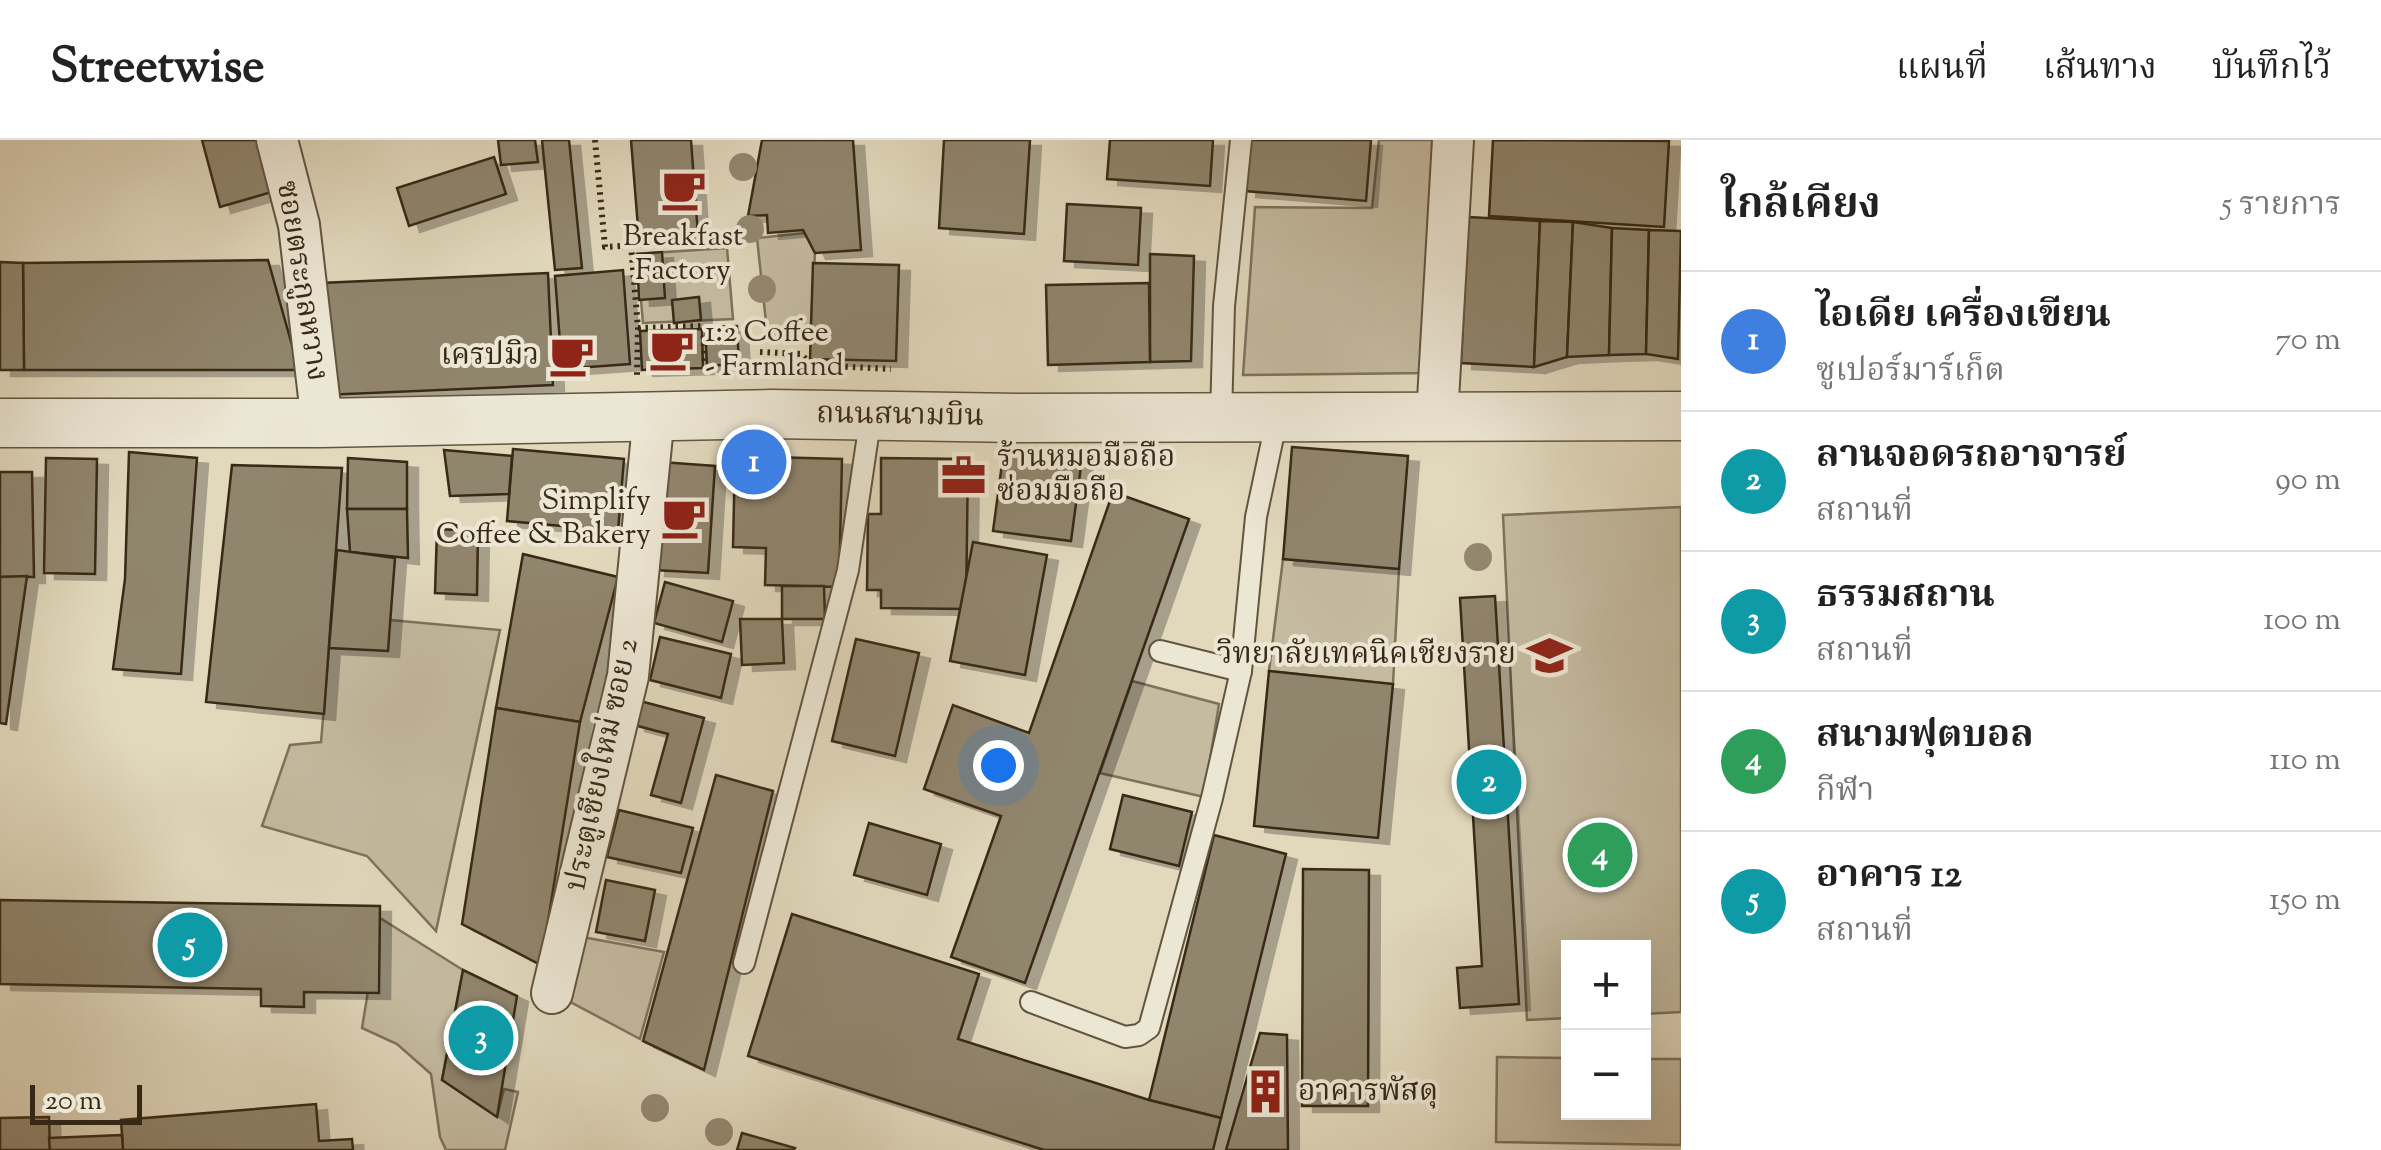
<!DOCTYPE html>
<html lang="th">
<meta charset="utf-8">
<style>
body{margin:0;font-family:"Sorts Mill Goudy","Noto Serif Thai",serif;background:#f6f6f6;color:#222}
.controls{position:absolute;right:30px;bottom:30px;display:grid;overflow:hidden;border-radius:0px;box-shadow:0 10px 40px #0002}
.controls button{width:90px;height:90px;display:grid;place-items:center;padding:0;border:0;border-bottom:2px solid #e0e0e0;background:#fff;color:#222;font:50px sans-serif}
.scale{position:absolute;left:30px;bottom:25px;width:112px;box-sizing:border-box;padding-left:10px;border:5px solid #382917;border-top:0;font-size:28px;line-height:35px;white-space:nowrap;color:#382917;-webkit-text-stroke:8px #ece6d4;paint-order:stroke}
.you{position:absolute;left:998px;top:625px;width:35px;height:35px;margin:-25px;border:8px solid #fff;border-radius:50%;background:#1a73e8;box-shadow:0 0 0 15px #1a73e833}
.badge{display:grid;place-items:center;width:65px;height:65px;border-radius:50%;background:#d93025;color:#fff;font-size:32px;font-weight:700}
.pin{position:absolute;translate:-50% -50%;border:5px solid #fff;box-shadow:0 2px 10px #0006}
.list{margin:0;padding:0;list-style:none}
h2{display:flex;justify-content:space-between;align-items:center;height:130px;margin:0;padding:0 40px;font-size:42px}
h2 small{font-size:32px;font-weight:400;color:#767676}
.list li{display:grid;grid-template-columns:65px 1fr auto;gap:30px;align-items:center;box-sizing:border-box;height:140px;padding:0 40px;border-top:2px solid #e0e0e0}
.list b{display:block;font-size:38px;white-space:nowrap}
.list p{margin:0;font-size:32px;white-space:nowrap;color:#767676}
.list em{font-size:32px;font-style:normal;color:#767676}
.map{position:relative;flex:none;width:1681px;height:1010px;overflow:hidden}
header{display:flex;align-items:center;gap:60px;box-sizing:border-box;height:140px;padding:0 50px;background:#fff;border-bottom:2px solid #e0e0e0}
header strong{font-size:48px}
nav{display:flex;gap:55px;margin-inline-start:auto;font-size:35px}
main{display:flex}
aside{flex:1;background:#fff}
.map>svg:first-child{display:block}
.green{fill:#c5bba1;stroke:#7e725c;stroke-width:2.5}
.building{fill:#90856d;stroke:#382917;stroke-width:2.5;filter:url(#shadow)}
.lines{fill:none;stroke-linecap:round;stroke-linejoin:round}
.service-casing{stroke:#625540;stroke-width:24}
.minor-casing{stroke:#625540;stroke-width:44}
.tertiary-casing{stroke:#625540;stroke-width:51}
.path{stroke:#382917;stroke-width:6;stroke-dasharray:2.5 5;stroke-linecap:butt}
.service{stroke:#ece6d4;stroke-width:20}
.minor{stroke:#ece6d4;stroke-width:40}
.tertiary{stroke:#ece6d4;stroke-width:48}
.tree{fill:#948871}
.labels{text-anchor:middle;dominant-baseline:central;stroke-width:8;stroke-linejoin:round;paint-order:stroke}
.poi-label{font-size:30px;fill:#382917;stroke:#ece6d4;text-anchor:start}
.street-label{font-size:30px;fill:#382917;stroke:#ece6d4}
</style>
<header>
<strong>Streetwise</strong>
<nav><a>แผนที่</a><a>เส้นทาง</a><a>บันทึกไว้</a></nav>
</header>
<main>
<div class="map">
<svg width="1681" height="1010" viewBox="0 0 1681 1010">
<defs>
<filter id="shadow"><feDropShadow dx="11" dy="6" stdDeviation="0" flood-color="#0004"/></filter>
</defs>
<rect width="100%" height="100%" fill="#e2d9bd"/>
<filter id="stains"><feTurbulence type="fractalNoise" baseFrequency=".002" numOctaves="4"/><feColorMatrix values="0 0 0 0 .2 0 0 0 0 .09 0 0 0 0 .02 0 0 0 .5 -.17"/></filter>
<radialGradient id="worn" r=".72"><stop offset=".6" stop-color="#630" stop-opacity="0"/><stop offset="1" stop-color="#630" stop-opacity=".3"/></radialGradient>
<g class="green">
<polygon points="1379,0 1440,0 1427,233 1243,235 1255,67 1372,68"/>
<polygon points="805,93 815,113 810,201 768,201 757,98"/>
<polygon points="727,108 733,179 643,183 637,114"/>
<polygon points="1681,367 1681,872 1644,874 1644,808 1568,808 1568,878 1527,880 1503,375"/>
<polygon points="1283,419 1399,429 1393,544 1269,531"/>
<polygon points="390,480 500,490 436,791 367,716 262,686 290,605 321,602 329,508"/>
<polygon points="1132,541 1219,564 1204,657 1100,633"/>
<polygon points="380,778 463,830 442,940 497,977 504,949 518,952 505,1010 446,1010 440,997 431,934 397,904 362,888"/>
<polygon points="577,796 664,812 640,899 561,857"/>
<polygon points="1497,917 1568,918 1568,972 1644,972 1644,919 1681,919 1681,1005 1496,1002"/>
</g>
<g class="building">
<polygon points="202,0 258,0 272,52 220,67"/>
<polygon points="498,0 535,0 538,22 501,25"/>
<polygon points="542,0 569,0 582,128 555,130"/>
<polygon points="631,0 691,0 698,95 639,100"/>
<polygon points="762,0 853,0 861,110 815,113 803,90 768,93 767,75 748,76"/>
<polygon points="944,0 1030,0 1024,94 939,88"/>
<polygon points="1110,0 1213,0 1210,46 1107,39"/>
<polygon points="1249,0 1371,0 1366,61 1245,51"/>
<polygon points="1493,0 1669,1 1664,87 1489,76"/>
<polygon points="494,17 506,54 409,86 397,48"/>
<polygon points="1067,64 1141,68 1138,125 1064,121"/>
<polygon points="1468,77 1540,81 1534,227 1461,223"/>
<polygon points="1540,81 1573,82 1567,217 1534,227"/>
<polygon points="1573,82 1612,88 1609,215 1567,217"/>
<polygon points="1612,88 1649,90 1646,214 1609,215"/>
<polygon points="1649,90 1681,91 1678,219 1646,214"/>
<polygon points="662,112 665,158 639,160 637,114"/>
<polygon points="1150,114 1194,116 1191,221 1150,222"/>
<polygon points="268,120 299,230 24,230 23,123"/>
<polygon points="0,122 23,123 24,230 0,230"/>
<polygon points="813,123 899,125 896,221 810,219"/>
<polygon points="623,130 630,224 562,229 555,136"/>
<polygon points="548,133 553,245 324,255 320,143"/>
<polygon points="1149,143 1150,222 1048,225 1046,145"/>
<polygon points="699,157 701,180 674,183 672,160"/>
<polygon points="737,186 739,224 707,226 705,187"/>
<polygon points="702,189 703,228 642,230 640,191"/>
<polygon points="1292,307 1408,316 1399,429 1283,419"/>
<polygon points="513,309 624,319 618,391 507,381"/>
<polygon points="1004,309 1082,319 1071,401 993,391"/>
<polygon points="444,310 512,316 509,354 450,356"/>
<polygon points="129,312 197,318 181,534 113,529 125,439"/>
<polygon points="735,316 842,319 839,447 765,445 766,408 733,407"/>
<polygon points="46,318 97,319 95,434 44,433"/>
<polygon points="348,318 407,322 407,369 347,369"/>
<polygon points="881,318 968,319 966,469 881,468 881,450 867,450 868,374 881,374"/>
<polygon points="661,322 715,326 708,433 654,430"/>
<polygon points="232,325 342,328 324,574 206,562"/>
<polygon points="0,332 32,332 34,437 0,437"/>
<polygon points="1113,352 1189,379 1025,843 951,817 1001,676 924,649 953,565 1029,593"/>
<polygon points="347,369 407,369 408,418 350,412"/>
<polygon points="437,389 478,391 477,455 435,453"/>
<polygon points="973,402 1047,415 1025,535 950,521"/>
<polygon points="337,410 395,418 388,511 329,508"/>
<polygon points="523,414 618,437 580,582 496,568"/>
<polygon points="27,436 6,584 0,583 0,437"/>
<polygon points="665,442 733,461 722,502 654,483"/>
<polygon points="782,446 824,446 825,479 782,479"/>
<polygon points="1495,456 1519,864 1460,868 1457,828 1482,826 1460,458"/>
<polygon points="740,479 782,479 784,523 742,525"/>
<polygon points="660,497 731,514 721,558 650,540"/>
<polygon points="856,499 919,513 895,616 832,601"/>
<polygon points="1269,531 1393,544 1378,698 1254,686"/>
<polygon points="640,561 704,578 681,663 651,655 668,594 634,585"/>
<polygon points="496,568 580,582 541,825 462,784"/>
<polygon points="716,635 773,651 704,930 643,901"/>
<polygon points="1123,655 1192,672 1179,726 1110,709"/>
<polygon points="619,670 693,688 681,733 607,717"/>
<polygon points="869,683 941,704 927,755 854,735"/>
<polygon points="1214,695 1286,714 1221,978 1149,960"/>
<polygon points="1303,729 1369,730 1368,966 1302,966"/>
<polygon points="606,740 655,750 645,801 596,792"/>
<polygon points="0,760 380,766 379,853 304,852 304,867 261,866 261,849 0,844"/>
<polygon points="792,774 979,834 958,899 1149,960 1221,978 1213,1010 1044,1010 748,916"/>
<polygon points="463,830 517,856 497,977 442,940"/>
<polygon points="1260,893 1287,895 1288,1010 1226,1010"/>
<polygon points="316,964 319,1001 352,999 353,1010 123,1010 121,980"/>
<polygon points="49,977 50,1010 0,1010 0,978"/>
<polygon points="742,993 795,1008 794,1010 737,1010"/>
<polygon points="122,995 123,1010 50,1010 49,998"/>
</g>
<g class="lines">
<defs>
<g id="service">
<polyline points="1221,277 1224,166 1241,0"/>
<polyline points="1160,511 1241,531"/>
<polyline points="744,823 848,430 871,275"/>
<polyline points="1031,862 1125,897 1139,895 1149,888 1212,658 1241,531 1256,377 1277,278"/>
</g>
<g id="minor">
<polyline points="277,0 299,85 322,283"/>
<polyline points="1437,277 1453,0"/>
<polyline points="552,853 628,536 654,275"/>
</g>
<polyline id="tertiary" points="0,283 322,283 771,274 1020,278 1681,276"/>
</defs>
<use href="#service" class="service-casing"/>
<use href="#minor" class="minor-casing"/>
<use href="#tertiary" class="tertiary-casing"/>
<g class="path">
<polyline points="595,0 605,107 740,99"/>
<polyline points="631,105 638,188 637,235"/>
<polyline points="638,188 703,186 705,233"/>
<polyline points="760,212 801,214 812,225 891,229"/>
</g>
<use href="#service" class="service"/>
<use href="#minor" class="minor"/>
<use href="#tertiary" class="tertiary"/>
</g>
<g class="tree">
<circle cx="743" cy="27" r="14"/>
<circle cx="750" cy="89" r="14"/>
<circle cx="762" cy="149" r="14"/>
<circle cx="1478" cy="417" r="14"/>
<circle cx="655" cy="968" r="14"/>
<circle cx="719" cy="992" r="14"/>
</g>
<defs>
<symbol id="cafe-bare" viewBox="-9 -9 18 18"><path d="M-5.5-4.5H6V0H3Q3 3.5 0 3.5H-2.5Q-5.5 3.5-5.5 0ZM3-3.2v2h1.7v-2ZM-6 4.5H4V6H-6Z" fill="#8f2418" stroke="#ece6d4" stroke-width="2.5" paint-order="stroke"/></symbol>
<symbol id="office-bare" viewBox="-9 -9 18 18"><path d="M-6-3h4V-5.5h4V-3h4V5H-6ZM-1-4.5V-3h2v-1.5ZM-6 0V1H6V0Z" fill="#8f2418" stroke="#ece6d4" stroke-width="2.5" paint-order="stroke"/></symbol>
<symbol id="university-bare" viewBox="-9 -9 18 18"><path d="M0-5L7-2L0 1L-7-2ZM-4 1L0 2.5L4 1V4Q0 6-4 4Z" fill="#8f2418" stroke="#ece6d4" stroke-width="2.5" paint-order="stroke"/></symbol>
<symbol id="building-bare" viewBox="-9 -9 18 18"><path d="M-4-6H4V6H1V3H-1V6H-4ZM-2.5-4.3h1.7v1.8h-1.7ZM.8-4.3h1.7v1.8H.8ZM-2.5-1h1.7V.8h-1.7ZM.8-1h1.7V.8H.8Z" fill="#8f2418" stroke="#ece6d4" stroke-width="2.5" paint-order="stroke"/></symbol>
</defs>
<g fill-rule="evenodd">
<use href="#cafe-bare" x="652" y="18" width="63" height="63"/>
<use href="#cafe-bare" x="640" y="178" width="63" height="63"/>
<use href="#cafe-bare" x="540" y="184" width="63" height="63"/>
<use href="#office-bare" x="932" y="304" width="63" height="63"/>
<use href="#cafe-bare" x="652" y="346" width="63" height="63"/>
<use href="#university-bare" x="1518" y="484" width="63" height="63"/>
<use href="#building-bare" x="1234" y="920" width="63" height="63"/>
</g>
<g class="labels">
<g class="poi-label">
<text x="683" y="97" text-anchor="middle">Breakfast<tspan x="683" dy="34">Factory</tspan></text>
<text x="705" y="193">1:2 Coffee<tspan x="705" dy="34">- Farmland</tspan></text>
<text x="539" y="216" text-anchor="end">เครปมิว</text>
<text x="997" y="318">ร้านหมอมือถือ<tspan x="997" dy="34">ซ่อมมือถือ</tspan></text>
<text x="651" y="361" text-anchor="end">Simplify<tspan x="651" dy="34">Coffee &amp; Bakery</tspan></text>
<text x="1516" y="515" text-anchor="end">วิทยาลัยเทคนิคเชียงราย</text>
<text x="1298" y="952">อาคารพัสดุ</text>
</g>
<g class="street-label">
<text transform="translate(301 141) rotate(81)">ซอยตระกูลหวาง</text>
<text transform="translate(900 276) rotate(1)">ถนนสนามบิน</text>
<text transform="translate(603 625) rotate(-78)">ประตูเชียงใหม่ ซอย 2</text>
</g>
</g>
<rect width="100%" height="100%" filter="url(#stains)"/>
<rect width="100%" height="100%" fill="url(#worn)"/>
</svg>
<div class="controls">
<button>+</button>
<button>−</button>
</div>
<div class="scale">20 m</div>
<div class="you"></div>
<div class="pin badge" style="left:754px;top:322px;background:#3f7fe0">1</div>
<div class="pin badge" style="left:1489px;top:642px;background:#0f9aa8">2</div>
<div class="pin badge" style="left:481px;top:898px;background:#0f9aa8">3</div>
<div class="pin badge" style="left:1600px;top:715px;background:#2e9e5b">4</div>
<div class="pin badge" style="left:190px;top:805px;background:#0f9aa8">5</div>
</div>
<aside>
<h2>ใกล้เคียง<small>5 รายการ</small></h2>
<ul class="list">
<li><span class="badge" style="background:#3f7fe0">1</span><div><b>ไอเดีย เครื่องเขียน</b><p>ซูเปอร์มาร์เก็ต</p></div><em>70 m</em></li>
<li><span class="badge" style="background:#0f9aa8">2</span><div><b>ลานจอดรถอาจารย์</b><p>สถานที่</p></div><em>90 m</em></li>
<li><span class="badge" style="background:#0f9aa8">3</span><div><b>ธรรมสถาน</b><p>สถานที่</p></div><em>100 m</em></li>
<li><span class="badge" style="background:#2e9e5b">4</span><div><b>สนามฟุตบอล</b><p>กีฬา</p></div><em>110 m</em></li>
<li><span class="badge" style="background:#0f9aa8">5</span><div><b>อาคาร 12</b><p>สถานที่</p></div><em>150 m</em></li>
</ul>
</aside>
</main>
